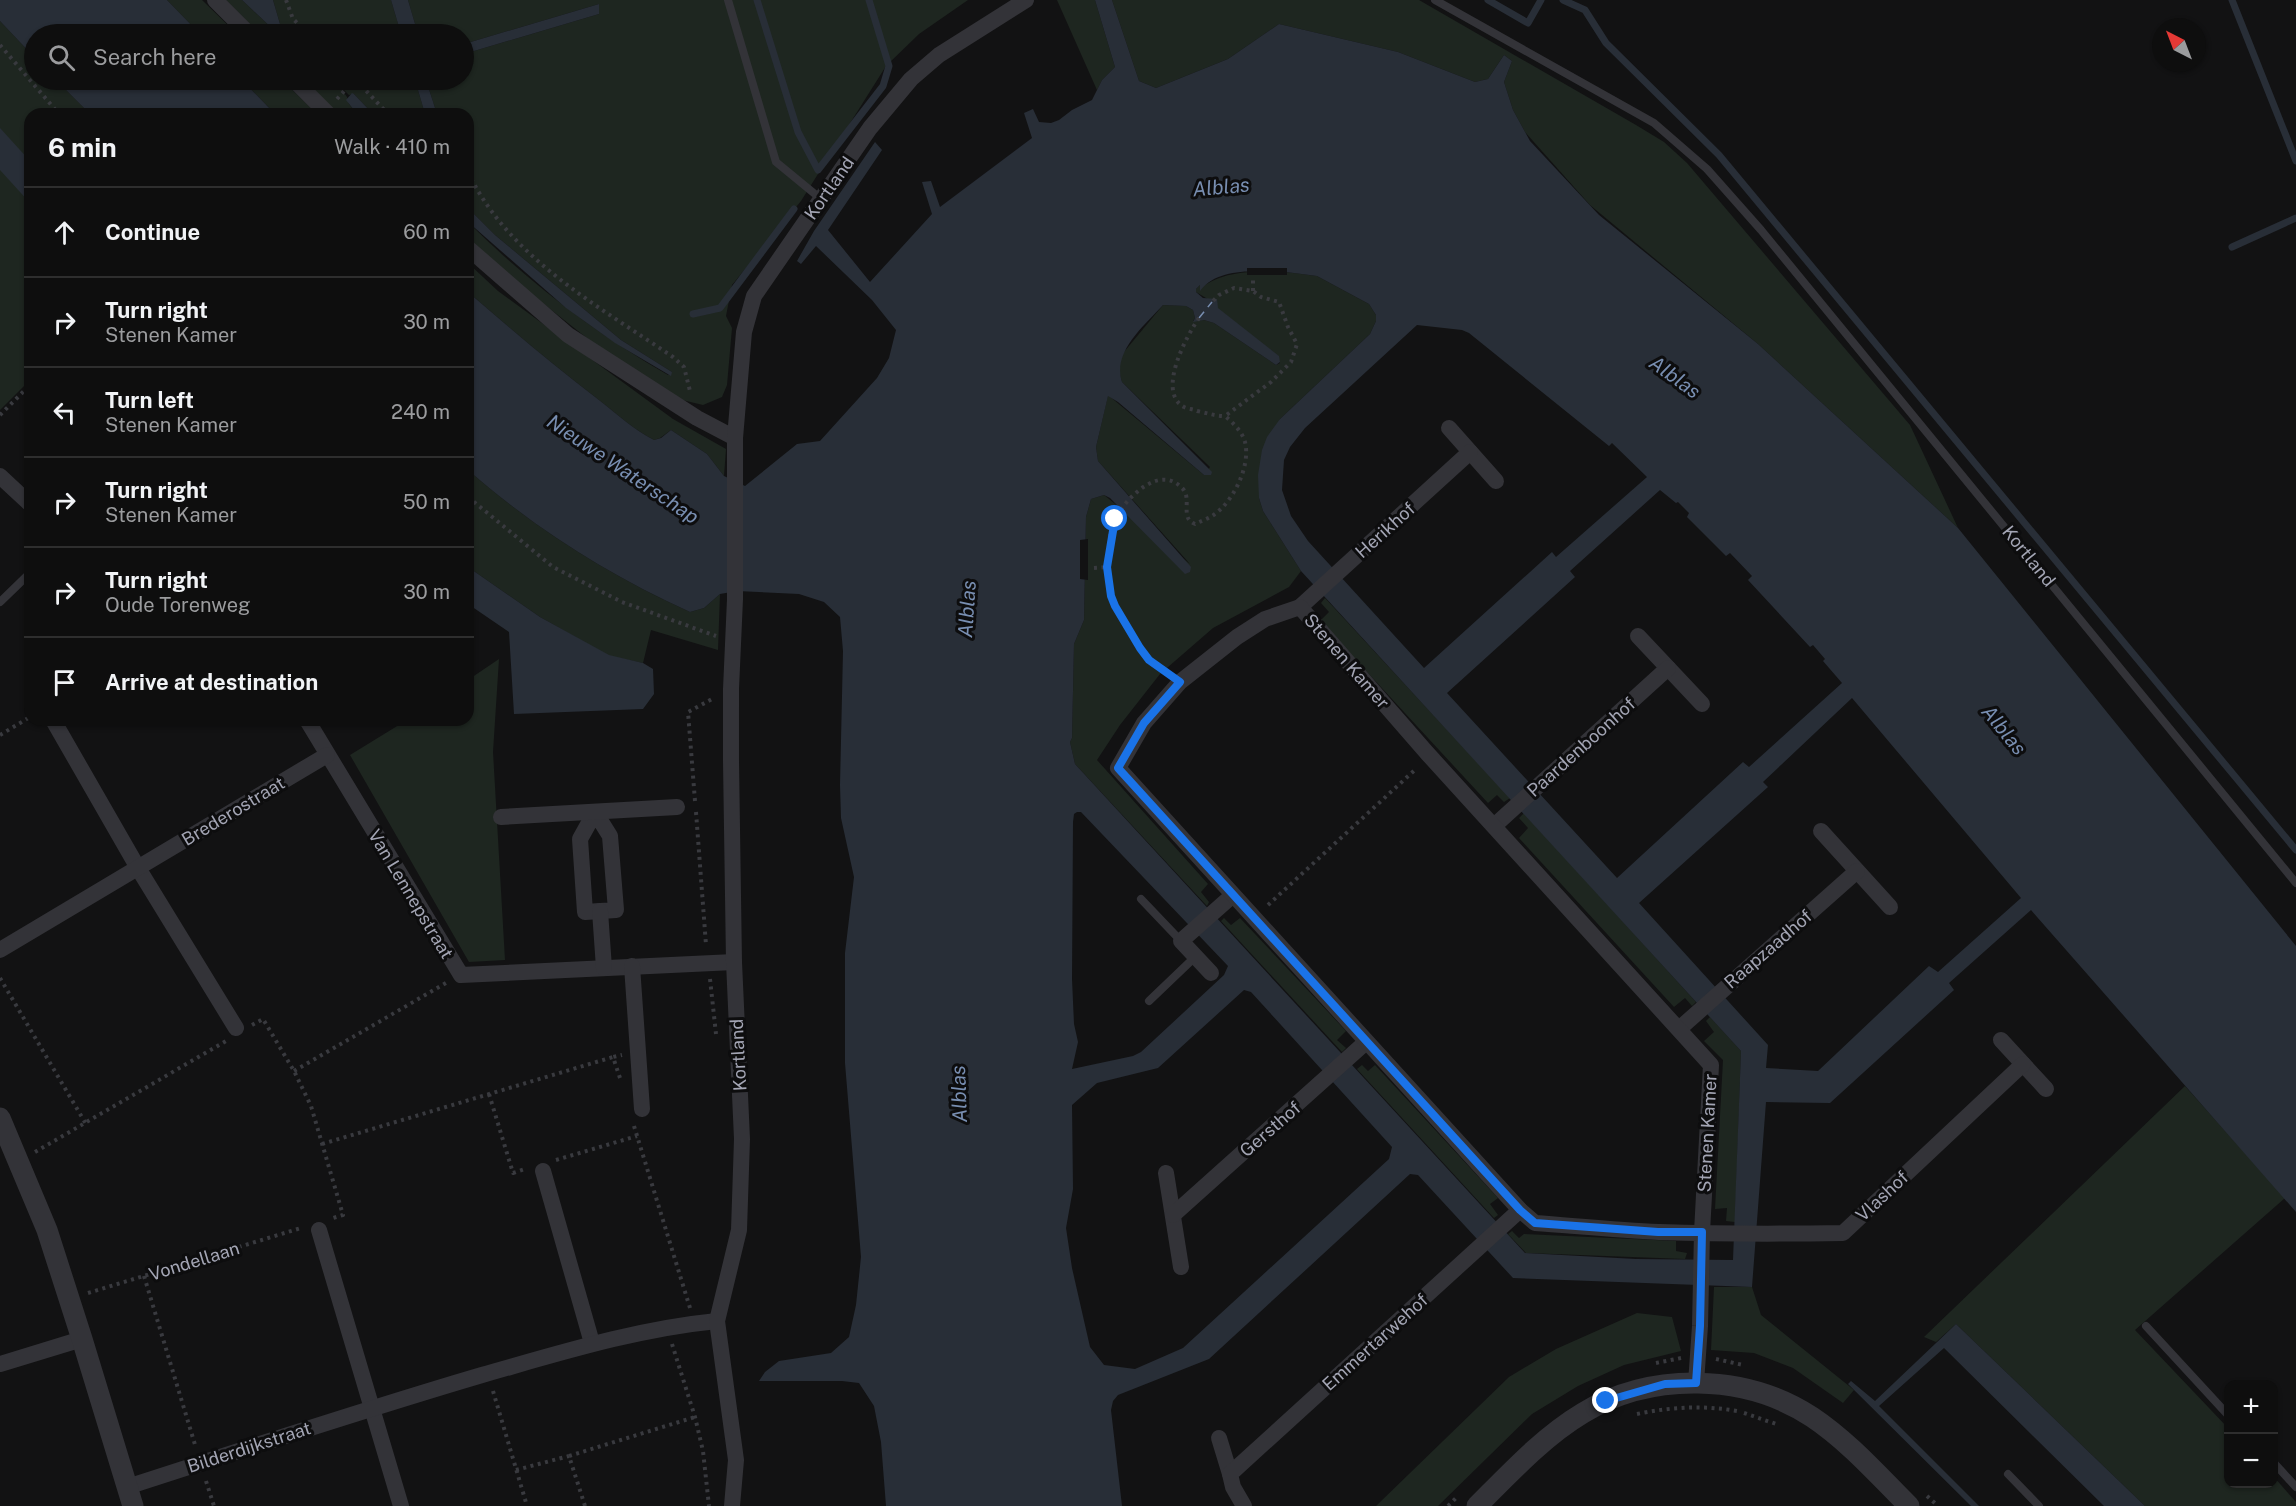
<!DOCTYPE html>
<meta charset="utf-8">
<style>
body{margin:0;font-family:"Public Sans",sans-serif;background:#1c1c1c;color:#f1f3f6}
.controls{position:absolute;right:18px;bottom:18px;display:grid;overflow:hidden;border-radius:12px;box-shadow:0 2px 4px #0004}
.controls button{width:54px;height:54px;display:grid;place-items:center;padding:0;border:0;border-bottom:2px solid #2e2e2e;background:#0e0e0e;color:#f1f3f6;font:30px sans-serif}
.compass{position:absolute;left:2152px;top:18px;width:54px;height:54px;border-radius:50%;background:#0e0e0e;box-shadow:0 2px 4px #0004;rotate:318deg}
.stop{position:absolute;width:18px;height:18px;margin:-14px;border:4px solid #1a73e8;border-radius:50%;background:#fff}
.stop.end{background:#1a73e8;border-color:#fff;box-shadow:0 2px 6px #0008}
.list{margin:0;padding:0;list-style:none}
h2{display:flex;justify-content:space-between;align-items:center;height:78px;margin:0;padding:0 24px;font-size:26px}
h2 small{font-size:20px;font-weight:400;color:#9b9c9e}
.list li{display:grid;grid-template-columns:39px 1fr auto;gap:18px;align-items:center;box-sizing:border-box;height:90px;padding:0 24px;border-top:2px solid #2e2e2e}
.list b{display:block;font-size:22px;white-space:nowrap}
.list p{margin:0;font-size:20px;white-space:nowrap;color:#9b9c9e}
.list em{font-size:20px;font-style:normal;color:#9b9c9e}
.icon{flex:none;width:33px;height:33px;fill:none;stroke:currentColor;stroke-width:2;stroke-linecap:round;stroke-linejoin:round}
.map{position:relative;flex:none;width:2296px;height:1506px;overflow:hidden}
.search{position:absolute;background:#0e0e0e;box-shadow:0 2px 4px #0004;left:24px;top:24px;width:450px;height:66px;display:flex;align-items:center;gap:15px;box-sizing:border-box;padding:0 21px;border-radius:33px;color:#9b9c9e;font-size:22px}
.panel{position:absolute;background:#0e0e0e;box-shadow:0 2px 4px #0004;left:24px;top:108px;width:450px;height:618px;border-radius:18px}
.map>svg:first-child{display:block}
.green{fill:#1e2620}
.water{fill:#282e37;fill-rule:evenodd}
.pier{fill:#121213}
.lines{fill:none;stroke-linecap:round;stroke-linejoin:round}
.stream{stroke:#282e37;stroke-width:7}
.ferry{stroke:#788eb1;stroke-width:1.5;stroke-dasharray:8 6;stroke-linecap:butt}
.path{stroke:#393a3f;stroke-width:4;stroke-dasharray:3 4.5;stroke-linecap:butt}
.service{stroke:#333338;stroke-width:8}
.minor{stroke:#333338;stroke-width:16}
.tertiary{stroke:#333338;stroke-width:21}
.route{stroke:#1a73e8;stroke-width:8}
.labels{text-anchor:middle;dominant-baseline:central;stroke-width:6;stroke-linejoin:round;paint-order:stroke}
.street-label{font-size:18px;fill:#a3a5b4;stroke:#0d0d0e}
.water-label{font-size:20px;font-style:italic;fill:#788eb1;stroke:#0d0d0e}
</style>
<div class="map">
<svg width="2296" height="1506" viewBox="0 0 2296 1506">
<rect width="100%" height="100%" fill="#121213"/>
<g class="green">
<polygon points="167,0 202,0 237,34 200,34"/>
<polygon points="226,0 242,0 278,34 260,34"/>
<polygon points="273,0 391,0 401,34 291,34 280,24"/>
<path d="M408,0H968L919,34L886,66L801,201L732,285L726,316L732,328L727,385L722,397L703,405L678,399L592,342L526,290L468,239V222C527,281 595,333 668,375L672,372L621,340L495,235L468,208V114H437L426,80H464V54L599,14V4L464,44V34H418Z"/>
<polygon points="1057,0 1095,0 1115,67 1102,80 1097,90"/>
<polygon points="1112,0 1419,0 1636,125 1664,142 1687,163 1910,425 1958,528 1758,344 1590,205 1525,132 1513,110 1504,82 1512,61 1504,55 1488,79 1475,82 1398,52 1279,24 1228,59 1156,88 1139,81"/>
<polygon points="0,21 34,57 34,80 56,80 90,114 30,114 30,380 0,410"/>
<polygon points="242,80 282,80 317,114 275,114"/>
<polygon points="304,80 324,80 330,85 337,80 415,80 425,114 373,114 354,94 349,95 337,83 347,97 349,104 357,114 337,114"/>
<path d="M468,263L498,291L673,419L726,449L724,476L707,454L671,430L660,438L654,440C633,429 618,415 599,400C554,366 511,329 468,292Z"/>
<path d="M1286,272L1317,276L1369,304L1376,315V321L1370,334L1280,419L1259,498L1263,511L1301,571L1289,587L1213,628L1160,674L1120,725L1097,760L1208,884L1201,892L1209,902L1207,906L1075,764L1070,742L1072,738L1074,644L1084,620L1086,517L1091,499L1104,495L1190,564L1098,461L1096,447L1108,395L1204,475L1210,467L1122,382C1118,371 1119,362 1124,352L1163,305L1186,306L1193,310L1195,318L1193,321L1204,320L1214,323L1276,365L1280,363L1278,356L1217,308L1216,304L1196,292V289L1201,284V288C1227,269 1256,272 1286,272Z"/>
<path d="M468,470C537,530 607,574 690,612L704,608L720,594L718,650L651,630L643,663L609,656L540,617L468,567Z"/>
<polygon points="1325,598 1510,798 1504,802 1497,795 1488,803 1320,621 1329,612 1321,603"/>
<polygon points="499,659 493,752 505,960 469,962 350,755 407,720 468,720 468,680"/>
<polygon points="1524,813 1696,1002 1692,1006 1685,998 1674,1007 1519,838 1528,828 1519,818"/>
<polygon points="1224,918 1231,925 1240,918 1346,1031 1337,1040 1346,1048 1342,1052 1221,921"/>
<polygon points="1710,1017 1741,1051 1735,1222 1726,1221 1727,1208 1715,1209 1723,1060 1704,1041 1714,1032 1706,1021"/>
<polygon points="1362,1065 1368,1071 1375,1065 1498,1198 1490,1204 1498,1215 1494,1218 1357,1069"/>
<polygon points="2185,1086 2285,1198 2135,1330 2228,1428 2228,1484 2274,1484 2274,1477 2296,1502 2296,1506 2145,1506 1956,1324 1936,1342 1924,1337"/>
<polygon points="1512,1231 1519,1238 1524,1234 1676,1241 1676,1251 1687,1253 1685,1259 1526,1253 1508,1234"/>
<polygon points="1714,1287 1752,1287 1761,1315 1854,1390 1843,1403 1793,1368 1754,1353 1711,1350"/>
<polygon points="1637,1313 1672,1317 1681,1351 1624,1365 1578,1386 1532,1414 1438,1506 1376,1506 1509,1377 1556,1349"/>
</g>
<g class="water">
<polygon points="0,0 167,0 200,34 34,34 34,57 0,21"/>
<polygon points="242,0 273,0 280,24 291,34 278,34"/>
<polygon points="391,0 408,0 418,34 401,34"/>
<path d="M1095,0H1112L1139,81L1156,88L1228,59L1279,24L1398,52L1475,82L1488,79L1504,55L1512,61L1504,82L1513,110L1530,141L1599,215L1758,344L1958,528L2296,946V1212L2031,910L1949,983L1954,990L1830,1103L1766,1102L1752,1287L1513,1278L1418,1175L1410,1174L1209,1359L1118,1395L1113,1401L1111,1410L1122,1506H886L881,1442L874,1406L859,1383L842,1381H759L765,1372L779,1361L831,1353L849,1337L856,1305L861,1257L845,1063V953L854,877L841,818L840,785L843,651L840,617L824,602L799,594L737,591L720,594L704,608L690,612C607,574 537,530 468,470V292C511,329 554,366 599,400C618,415 633,429 654,440L661,438L671,430L707,454L724,476L745,486L797,444L820,441L877,378L889,358L896,330L872,300L816,246L801,264L797,261L814,231L875,142L882,150L828,230L870,282L932,214L922,182L931,181L940,207L1032,138L1024,113L1033,109L1039,122L1051,123L1059,120L1072,110L1092,100L1102,80L1115,67ZM1286,272L1317,276L1369,304L1376,315V321L1370,334L1280,419L1267,437L1262,450L1258,475L1259,498L1263,511L1301,571L1741,1051L1733,1260L1636,1259L1525,1253L1075,764L1070,742L1072,738L1074,644L1084,620L1086,517L1091,499L1104,495L1110,498L1185,574L1190,572L1191,567L1098,461L1096,447L1108,396L1118,402L1204,475H1211L1212,472L1122,382C1112,352 1144,326 1163,305L1186,306L1193,310L1195,318L1193,322L1204,320L1214,323L1276,365L1280,362L1279,356L1218,308L1217,299L1203,298L1196,292V289L1200,285V291C1219,266 1259,272 1286,272ZM1417,325L1462,330L1469,333L1609,446L1612,443L1647,477L1556,557L1552,552L1424,668L1308,541L1291,516L1282,490L1284,460L1290,447L1305,428ZM1660,490L1676,503L1678,502L1689,513L1687,517L1726,556L1730,553L1752,576L1748,580L1810,647L1813,645L1825,659L1823,661L1842,683L1749,767L1743,762L1617,878L1447,693L1575,577L1570,571ZM1852,698L2021,898L1938,972L1929,966L1818,1071L1766,1068L1768,1045L1639,903L1768,787L1763,782ZM1077,812H1081L1228,966L1224,975L1141,1052L1133,1056L1072,1069L1078,1042L1074,1024L1072,979L1073,822L1074,814ZM1244,990L1251,992L1392,1147L1389,1159L1183,1348L1135,1369L1104,1365L1090,1347L1072,1268L1066,1228L1073,1189L1072,1105L1097,1083L1158,1068Z"/>
<polygon points="599,4 599,14 464,54 464,44"/>
<polygon points="56,80 242,80 275,114 90,114"/>
<polygon points="415,80 426,80 437,114 425,114"/>
<polygon points="352,93 354,94 373,114 357,114 346,100"/>
<polygon points="0,128 30,161 30,203 0,170"/>
<polygon points="468,208 495,235 621,340 672,372 671,376 615,343 566,308 468,222"/>
<polygon points="468,567 540,617 609,655 643,663 653,669 654,694 643,709 514,714 509,632 468,604"/>
<polygon points="1956,1324 2145,1506 2104,1506 1944,1348 1879,1406 1979,1506 1971,1506 1848,1384 1851,1381 1875,1401"/>
</g>
<g class="pier">
<rect x="1247" y="268" width="40" height="7"/>
<polygon points="1088,539 1088,580 1080,579 1080,540"/>
</g>
<g class="lines">
<g class="stream">
<polyline points="757,0 798,132 818,170 883,86 889,66 869,0"/>
<polyline points="1488,0 1528,23 1541,0"/>
<polyline points="1563,0 1585,10 1606,43 1719,155 2296,850"/>
<polyline points="2232,0 2296,161"/>
<polyline points="2232,247 2296,218"/>
<polyline points="693,314 720,308 794,209"/>
</g>
<polyline class="ferry" points="1199,318 1212,302"/>
<g class="path">
<polyline points="286,0 293,19 309,34"/>
<polyline points="0,45 59,114"/>
<polyline points="356,80 388,114"/>
<polyline points="337,99 354,80"/>
<path d="M468,172C508,257 598,306 673,357L684,367L690,391"/>
<polyline points="1253,291 1253,280"/>
<path d="M1199,318C1187,335 1156,392 1184,407C1188,409 1193,409 1197,411C1207,413 1215,416 1225,416"/>
<polyline points="0,415 30,385"/>
<polyline points="468,497 553,567 622,602 716,636"/>
<path d="M1107,567C1109,552 1108,534 1114,521C1124,500 1159,463 1182,488C1193,498 1179,518 1195,524C1201,521 1207,519 1212,516C1233,503 1251,466 1245,442C1242,431 1233,423 1225,416L1271,382L1291,362L1297,344L1288,327L1279,302L1261,297L1253,291L1234,288L1219,295L1212,302"/>
<polyline points="1094,568 1107,567 1111,596 1115,606 1140,648 1149,660 1167,672"/>
<polyline points="0,735 30,717"/>
<polyline points="695,801 688,712 714,698"/>
<polyline points="696,812 706,945"/>
<polyline points="1268,905 1417,768"/>
<polyline points="0,978 86,1124"/>
<polyline points="710,979 716,1034"/>
<polyline points="252,1025 263,1019 294,1071 311,1106 343,1215 333,1218"/>
<polyline points="294,1071 446,983"/>
<polyline points="620,1078 613,1057 622,1055"/>
<polyline points="489,1094 513,1173 525,1169"/>
<polyline points="634,1126 690,1308"/>
<polyline points="322,1144 613,1057"/>
<polyline points="35,1152 226,1041"/>
<polyline points="556,1160 637,1136"/>
<polyline points="144,1276 196,1448"/>
<polyline points="88,1293 301,1228"/>
<polyline points="672,1344 695,1417 703,1451 709,1506"/>
<polyline points="1716,1359 1743,1365"/>
<polyline points="1656,1363 1681,1358"/>
<polyline points="493,1391 527,1506"/>
<polyline points="1744,1413 1779,1425"/>
<path d="M1637,1414C1671,1407 1703,1405 1737,1411"/>
<polyline points="516,1470 569,1456"/>
<polyline points="206,1481 214,1506"/>
<polyline points="1927,1496 1938,1506"/>
<polyline points="585,1506 569,1456 695,1417"/>
<polyline points="1448,1506 1457,1497"/>
</g>
<g class="service">
<polyline points="728,0 776,162 821,199"/>
<polyline points="1435,0 1654,123 1707,169 1761,230 2296,883"/>
<polyline points="0,602 30,573"/>
<polyline points="1141,899 1181,941"/>
<polyline points="1149,1001 1195,957"/>
<polyline points="2146,1326 2228,1415"/>
<polyline points="2274,1463 2296,1487"/>
<polyline points="2008,1474 2039,1506"/>
</g>
<g class="minor">
<polyline points="215,0 249,34"/>
<polyline points="294,80 328,114"/>
<polyline points="468,248 568,335 697,418 735,438"/>
<polyline points="1449,428 1496,481"/>
<polyline points="0,476 30,504"/>
<polyline points="1300,607 1470,452"/>
<polyline points="1638,636 1702,704"/>
<polyline points="53,720 138,868 236,1028"/>
<polyline points="307,720 461,975 734,962"/>
<polygon points="595,812 610,836 616,910 585,912 580,839"/>
<polyline points="501,817 677,807"/>
<polyline points="1494,826 1668,668"/>
<polyline points="1821,831 1890,907"/>
<polyline points="600,911 604,968"/>
<polyline points="0,950 327,755"/>
<polyline points="632,966 642,1109"/>
<polyline points="1211,973 1181,941 1233,895"/>
<polyline points="1679,1029 1857,871"/>
<polyline points="2001,1040 2046,1089"/>
<polyline points="543,1171 592,1343"/>
<polyline points="1166,1173 1181,1267"/>
<polyline points="1173,1215 1366,1042"/>
<polyline points="319,1230 401,1506"/>
<polyline points="0,1364 82,1339"/>
<path d="M1696,1383L1700,1326L1702,1232L1711,1065L1427,753L1300,607L1265,619L1237,637L1180,682L1144,723L1118,768L1520,1210L1535,1223C1576,1226 1618,1230 1659,1232C1720,1234 1781,1234 1843,1233L2023,1064"/>
<polyline points="1219,1438 1230,1474"/>
<path d="M127,1487C245,1449 363,1410 482,1375C560,1353 636,1329 717,1321"/>
<polyline points="732,1506 736,1460 717,1321 739,1230 742,1139 734,962 731,761 731,689 735,599 735,438 744,332 754,296 870,128 911,79 939,55 1026,0"/>
<polyline points="1244,1506 1233,1487 1230,1474 1520,1210"/>
</g>
<g class="tertiary">
<polyline points="0,1118 47,1230 82,1339 133,1506"/>
<path d="M1477,1506C1510,1473 1543,1437 1583,1413C1651,1372 1745,1373 1812,1417C1848,1441 1878,1475 1909,1506"/>
</g>
</g>
<g class="lines">
<polyline class="route" points="1115,519 1107,567 1111,596 1115,606 1140,648 1149,660 1180,682 1144,723 1118,768 1520,1210 1535,1223 1658,1232 1702,1232 1700,1326 1696,1383 1665,1384 1606,1401"/>
</g>
<g class="labels">
<g class="street-label">
<text transform="translate(829 188) rotate(-55)">Kortland</text>
<text transform="translate(1385 530) rotate(-42)">Herikhof</text>
<text transform="translate(2029 556) rotate(51)">Kortland</text>
<text transform="translate(1347 661) rotate(49)">Stenen Kamer</text>
<text transform="translate(1581 747) rotate(-42)">Paardenboonhof</text>
<text transform="translate(233 811) rotate(-31)">Brederostraat</text>
<text transform="translate(411 894) rotate(59)">Van Lennepstraat</text>
<text transform="translate(1768 949) rotate(-41)">Raapzaadhof</text>
<text transform="translate(738 1055) rotate(-93)">Kortland</text>
<text transform="translate(1270 1129) rotate(-41)">Gersthof</text>
<text transform="translate(1707 1133) rotate(-87)">Stenen Kamer</text>
<text transform="translate(1882 1196) rotate(-43)">Vlashof</text>
<text transform="translate(194 1261) rotate(-17)">Vondellaan</text>
<text transform="translate(1375 1342) rotate(-42)">Emmertarwehof</text>
<text transform="translate(249 1447) rotate(-18)">Bilderdijkstraat</text>
</g>
<g class="water-label">
<text transform="translate(1221 187) rotate(-5)">Alblas</text>
<text transform="translate(1675 377) rotate(36)">Alblas</text>
<text transform="translate(623 469) rotate(34)">Nieuwe Waterschap</text>
<text transform="translate(967 609) rotate(-86)">Alblas</text>
<text transform="translate(2004 730) rotate(51)">Alblas</text>
<text transform="translate(959 1094) rotate(-92)">Alblas</text>
</g>
</g>
</svg>
<div class="controls">
<button>+</button>
<button>−</button>
</div>
<svg class="compass" viewBox="-18 -18 36 36"><path d="M0-13l5 13h-10z" fill="#e53935"/><path d="M0 13l5-13h-10z" fill="#9b9c9e"/></svg>
<div class="stop" style="left:1115px;top:519px"></div>
<div class="stop end" style="left:1606px;top:1401px"></div>
<div class="search"><svg class="icon" aria-label="search" viewBox="0 0 24 24"><circle cx="10" cy="10" r="6"/><path d="M15 15l6 6"/></svg>Search here</div>
<section class="panel">
<h2>6 min<small>Walk · 410 m</small></h2>
<ul class="list">
<li><svg class="icon" aria-label="ahead" viewBox="0 0 24 24"><path d="M12 20V5M6 11l6-6 6 6"/></svg><div><b>Continue</b></div><em>60 m</em></li>
<li><svg class="icon" aria-label="right" viewBox="0 0 24 24"><path d="M7 20v-9h11M14 6l5 5-5 5"/></svg><div><b>Turn right</b><p>Stenen Kamer</p></div><em>30 m</em></li>
<li><svg class="icon" aria-label="left" viewBox="0 0 24 24"><path d="M17 20v-9H6M10 6l-5 5 5 5"/></svg><div><b>Turn left</b><p>Stenen Kamer</p></div><em>240 m</em></li>
<li><svg class="icon" aria-label="right" viewBox="0 0 24 24"><path d="M7 20v-9h11M14 6l5 5-5 5"/></svg><div><b>Turn right</b><p>Stenen Kamer</p></div><em>50 m</em></li>
<li><svg class="icon" aria-label="right" viewBox="0 0 24 24"><path d="M7 20v-9h11M14 6l5 5-5 5"/></svg><div><b>Turn right</b><p>Oude Torenweg</p></div><em>30 m</em></li>
<li><svg class="icon" aria-label="arrive" viewBox="0 0 24 24"><path d="M6 21V4h12l-3 4 3 4H6"/></svg><div><b>Arrive at destination</b></div></li>
</ul>
</section>
</div>
